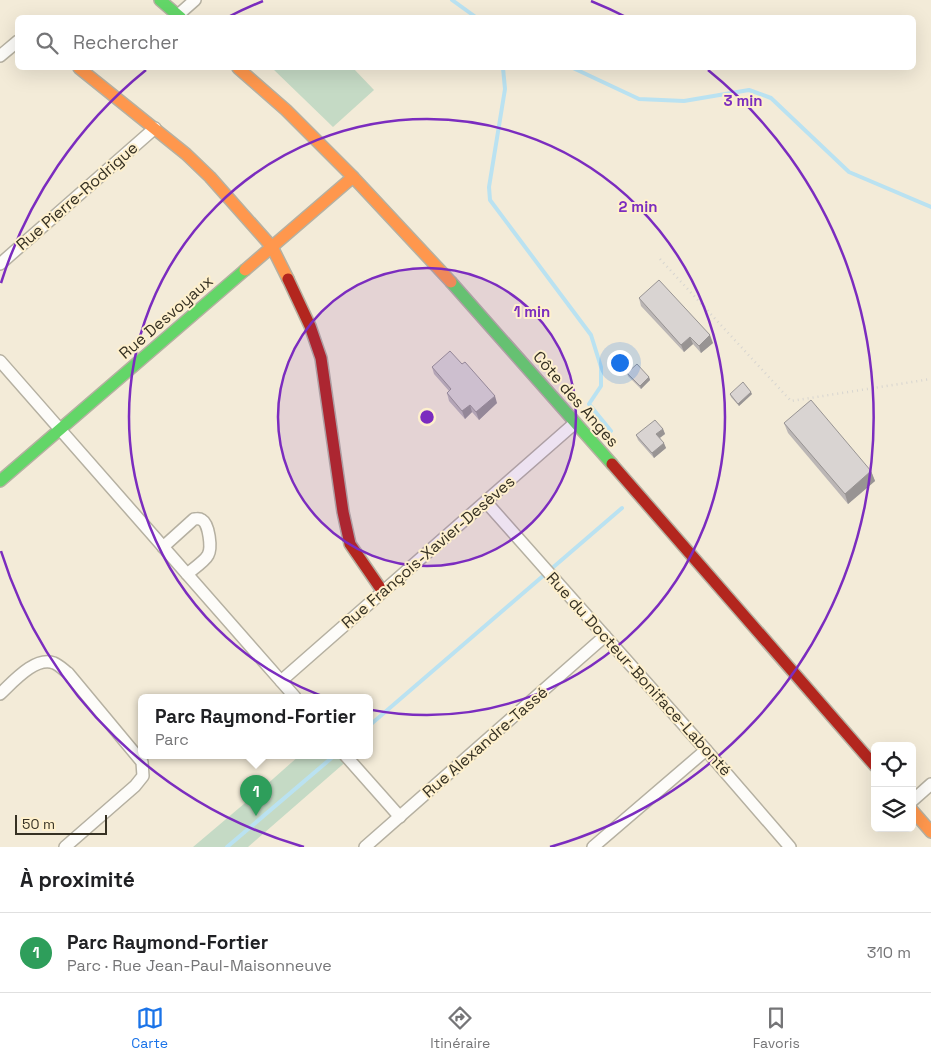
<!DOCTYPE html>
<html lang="fr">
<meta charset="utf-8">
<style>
body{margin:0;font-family:"Space Grotesk",sans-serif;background:#f6f6f6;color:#202124}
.controls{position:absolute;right:15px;bottom:15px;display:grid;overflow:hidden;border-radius:8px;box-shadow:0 5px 20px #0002}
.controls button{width:45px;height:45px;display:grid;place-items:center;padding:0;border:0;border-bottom:1px solid #e0e0e0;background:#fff;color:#202124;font:25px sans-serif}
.scale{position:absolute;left:15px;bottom:12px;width:92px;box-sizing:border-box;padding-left:5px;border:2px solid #363123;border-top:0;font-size:14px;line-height:18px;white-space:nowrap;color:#363123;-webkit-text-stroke:4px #fef0cd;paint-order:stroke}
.you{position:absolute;left:619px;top:362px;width:18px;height:18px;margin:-12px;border:4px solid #fff;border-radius:50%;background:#1a73e8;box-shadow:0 0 0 8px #1a73e833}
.badge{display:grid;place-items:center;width:32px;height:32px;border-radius:50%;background:#1a73e8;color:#fff;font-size:16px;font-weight:700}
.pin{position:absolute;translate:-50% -41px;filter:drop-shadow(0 1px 2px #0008)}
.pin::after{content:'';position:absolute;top:26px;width:18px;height:15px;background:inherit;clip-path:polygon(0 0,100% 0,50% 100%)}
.popup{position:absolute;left:138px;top:694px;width:235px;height:65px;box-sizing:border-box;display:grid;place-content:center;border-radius:8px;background:#fff;filter:drop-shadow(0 1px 4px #0005);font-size:16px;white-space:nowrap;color:#757577}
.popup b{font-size:19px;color:#202124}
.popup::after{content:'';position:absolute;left:50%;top:100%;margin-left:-10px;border:10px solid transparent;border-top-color:#fff}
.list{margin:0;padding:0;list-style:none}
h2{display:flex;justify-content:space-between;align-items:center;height:65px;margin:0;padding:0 20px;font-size:21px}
h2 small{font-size:16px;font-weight:400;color:#757577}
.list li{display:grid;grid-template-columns:32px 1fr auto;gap:15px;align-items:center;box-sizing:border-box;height:80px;padding:0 20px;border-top:1px solid #e0e0e0}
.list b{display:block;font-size:19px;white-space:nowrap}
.list p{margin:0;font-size:16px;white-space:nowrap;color:#757577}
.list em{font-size:16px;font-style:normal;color:#757577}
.icon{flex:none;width:28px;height:28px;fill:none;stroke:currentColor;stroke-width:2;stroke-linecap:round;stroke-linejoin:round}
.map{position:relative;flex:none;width:931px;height:847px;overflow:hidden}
.search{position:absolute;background:#fff;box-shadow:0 5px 20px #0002;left:15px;right:15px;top:15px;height:55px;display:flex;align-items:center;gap:12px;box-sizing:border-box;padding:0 18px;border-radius:8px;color:#757577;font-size:19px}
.sheet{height:145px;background:#fff}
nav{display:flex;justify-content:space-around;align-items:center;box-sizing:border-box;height:70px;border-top:1px solid #e0e0e0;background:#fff;font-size:14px;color:#757577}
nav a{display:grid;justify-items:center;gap:2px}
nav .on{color:#1a73e8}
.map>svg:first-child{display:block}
.green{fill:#c5dac5}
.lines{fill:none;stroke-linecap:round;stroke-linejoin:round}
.stream{stroke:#bae2f1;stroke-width:4}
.street-casing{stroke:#b5b0a1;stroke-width:14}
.fast-casing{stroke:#b5b0a1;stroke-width:14}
.slow-casing{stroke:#b5b0a1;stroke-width:14}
.jam-casing{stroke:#b5b0a1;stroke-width:14}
.path{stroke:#d7d5d0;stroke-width:2.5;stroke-dasharray:1 4;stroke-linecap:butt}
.street{stroke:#fdfcf9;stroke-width:11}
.fast{stroke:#63d668;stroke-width:11}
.slow{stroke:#ff974d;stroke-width:11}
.jam{stroke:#b3261e;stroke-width:11}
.wall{fill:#bbb6b5}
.shaded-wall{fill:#989493}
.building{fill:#d9d4d2;stroke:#989493}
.ring{fill:none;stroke:#7b2cbf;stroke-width:2.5}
.labels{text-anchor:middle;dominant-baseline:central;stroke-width:4;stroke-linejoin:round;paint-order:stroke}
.street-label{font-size:16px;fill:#363123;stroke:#fef0cd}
.centre{fill:#7b2cbf;stroke:#fef0cd;stroke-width:2.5}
.ring-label{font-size:15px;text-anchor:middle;font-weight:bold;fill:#7b2cbf;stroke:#fef0cd;stroke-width:4;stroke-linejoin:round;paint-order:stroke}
</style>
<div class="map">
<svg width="931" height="847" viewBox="0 0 931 847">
<rect width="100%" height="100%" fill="#f3ebd8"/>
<g class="green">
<polygon points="272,68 353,68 374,90 333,127"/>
<polygon points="300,755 345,755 349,759 248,847 193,847 265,786"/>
</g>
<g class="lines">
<g class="stream">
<polyline points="452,0 477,18"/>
<polyline points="503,68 505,89 489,187 490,200 591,335 601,367 601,386 589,404 611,431"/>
<polyline points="573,68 639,99 684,101 749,90 771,98 849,172 931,207"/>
<polyline points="370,725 622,508"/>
<polyline points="227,847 335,755"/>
</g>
<defs>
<g id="street">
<polyline points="178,15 195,0"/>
<polyline points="0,56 18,41"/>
<polyline points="0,264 155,128"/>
<polyline points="0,361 295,697"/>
<polyline points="486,502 706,750 790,847"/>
<path d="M163,547L194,519C198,519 199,518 202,520C209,524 212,548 208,555C205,561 193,569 187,574"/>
<polyline points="281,681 575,423"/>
<path d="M0,694C13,682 35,656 54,663C59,665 64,670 68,673L142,762L143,776L135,786L65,847"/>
<polyline points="345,755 400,817"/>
<polyline points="912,801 931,784"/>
<polyline points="365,847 605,636"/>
<polyline points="593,847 706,750"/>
</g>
<g id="fast">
<polyline points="160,0 181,18"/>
<polyline points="451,282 612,464"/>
<polyline points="0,481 245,270"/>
</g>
<g id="slow">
<polyline points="79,68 186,154 210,177 272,247 288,279"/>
<polyline points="238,68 286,110 353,177 451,282"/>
<polyline points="245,270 353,177"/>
<polyline points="912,810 931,832"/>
</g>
<g id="jam">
<polyline points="288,279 310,326 321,358 343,512 350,544 383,592"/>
<polyline points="612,464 875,766"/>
</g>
</defs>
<use href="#street" class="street-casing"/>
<use href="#fast" class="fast-casing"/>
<use href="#slow" class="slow-casing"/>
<use href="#jam" class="jam-casing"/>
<polyline class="path" points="660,259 791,401 931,379"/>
<use href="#street" class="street"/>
<use href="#fast" class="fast"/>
<use href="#slow" class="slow"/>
<use href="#jam" class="jam"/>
</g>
<g class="wall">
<polygon points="639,298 713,343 701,353 693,344 684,352 641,306"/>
<polygon points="432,367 497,403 479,420 472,412 465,419 449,401 447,393 449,391 434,374"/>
<polygon points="627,373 649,377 650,380 641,389 628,376"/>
<polygon points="730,394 752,394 739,406 731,397"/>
<polygon points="784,423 871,471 875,481 848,504 788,433"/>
<polygon points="663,429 665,434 660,438 666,448 654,458 638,440 636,435"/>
</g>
<g class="shaded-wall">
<polygon points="710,335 713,343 701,353 699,346"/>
<polygon points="690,337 693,344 684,352 681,345"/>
<polygon points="649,377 650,380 641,389 640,386"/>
<polygon points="751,392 752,394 739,406 738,404"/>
<polygon points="495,396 497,403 479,420 476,412"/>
<polygon points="470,405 472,412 465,419 462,411"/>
<polygon points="663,429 665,434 658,439 656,434"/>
<polygon points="664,443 666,448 654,458 652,453"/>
<polygon points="871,471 875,481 848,504 845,494"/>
</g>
<g class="building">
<polygon points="659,280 710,335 699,346 690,337 681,345 639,298"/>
<polygon points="450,351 462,364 465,362 495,396 476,412 470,405 462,411 447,393 451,389 432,367"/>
<polygon points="637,364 649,377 640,386 627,373"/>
<polygon points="743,382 751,392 738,404 730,394"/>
<polygon points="811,400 871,471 845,494 784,423"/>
<polygon points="655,420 663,429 656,434 664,443 652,453 636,435"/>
</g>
<circle cx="427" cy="417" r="149" fill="#7b2cbf" fill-opacity=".12"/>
<g class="ring">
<circle cx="427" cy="417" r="149"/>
<circle cx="427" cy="417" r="298"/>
<path d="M304 847A447 447 0 0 1 1 551M1 283A447 447 0 0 1 146 70M228 17A447 447 0 0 1 263 1M591 1A447 447 0 0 1 626 17M708 70A447 447 0 0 1 550 847"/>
</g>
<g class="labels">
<g class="street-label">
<text transform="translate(77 196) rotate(-41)">Rue Pierre-Rodrigue</text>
<text transform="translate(166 317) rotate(-41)">Rue Desvoyaux</text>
<text transform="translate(576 399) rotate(49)">Côte des Anges</text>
<text transform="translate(428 552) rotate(-41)">Rue François-Xavier-Desèves</text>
<text transform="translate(639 674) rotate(48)">Rue du Docteur-Boniface-Labonté</text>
<text transform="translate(485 742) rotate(-41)">Rue Alexandre-Tassé</text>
</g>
</g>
<circle cx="427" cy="417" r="8" class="centre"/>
<g class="ring-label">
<text x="743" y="106">3 min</text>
<text x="638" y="212">2 min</text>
<text x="532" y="317">1 min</text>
</g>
</svg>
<div class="controls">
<button><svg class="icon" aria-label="locate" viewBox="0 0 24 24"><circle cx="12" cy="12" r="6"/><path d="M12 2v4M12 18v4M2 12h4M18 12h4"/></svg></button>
<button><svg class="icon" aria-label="layers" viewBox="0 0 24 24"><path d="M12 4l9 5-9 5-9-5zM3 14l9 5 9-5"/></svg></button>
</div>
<div class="scale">50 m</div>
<div class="you"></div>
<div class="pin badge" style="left:256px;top:816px;background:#2e9e5b">1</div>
<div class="popup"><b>Parc Raymond-Fortier</b>Parc</div>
<div class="search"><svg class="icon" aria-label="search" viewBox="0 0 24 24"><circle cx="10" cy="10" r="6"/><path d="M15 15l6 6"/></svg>Rechercher</div>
</div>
<section class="sheet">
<h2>À proximité<small></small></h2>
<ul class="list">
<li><span class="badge" style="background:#2e9e5b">1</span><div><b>Parc Raymond-Fortier</b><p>Parc · Rue Jean-Paul-Maisonneuve</p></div><em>310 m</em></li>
</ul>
</section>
<nav>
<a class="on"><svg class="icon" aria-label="map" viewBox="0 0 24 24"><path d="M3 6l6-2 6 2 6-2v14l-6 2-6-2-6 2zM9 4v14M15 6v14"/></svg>Carte</a>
<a><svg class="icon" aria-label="directions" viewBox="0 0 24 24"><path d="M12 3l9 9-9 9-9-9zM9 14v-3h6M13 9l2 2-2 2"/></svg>Itinéraire</a>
<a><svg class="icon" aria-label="saved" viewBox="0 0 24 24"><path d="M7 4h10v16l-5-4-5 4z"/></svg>Favoris</a>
</nav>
